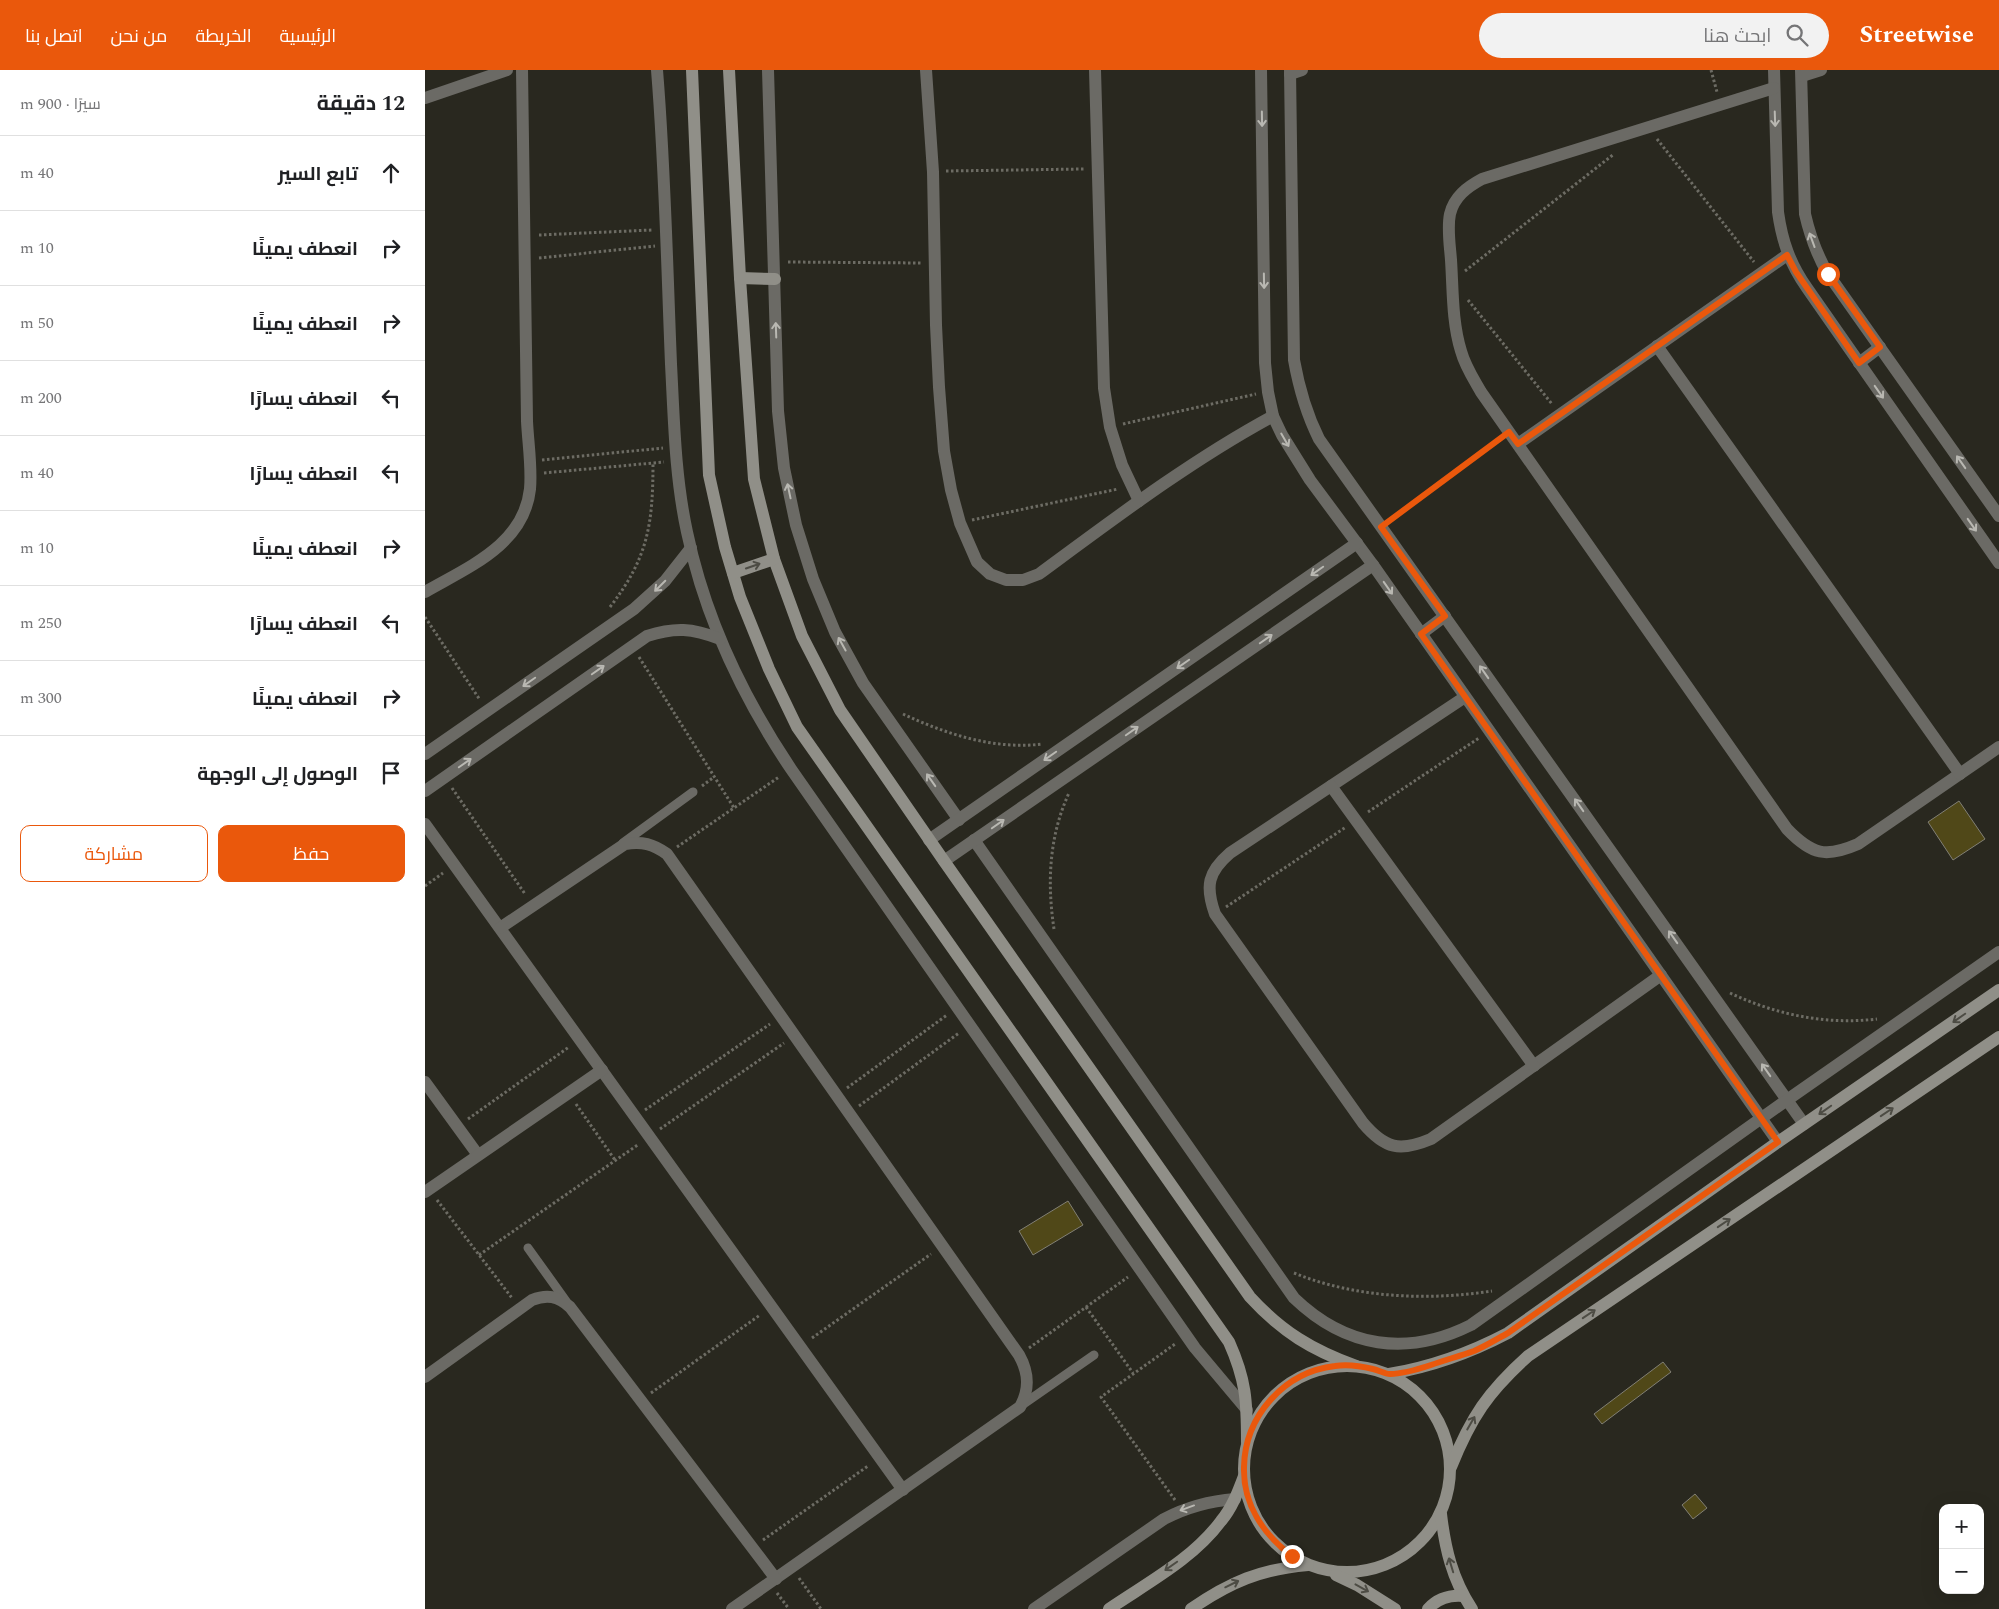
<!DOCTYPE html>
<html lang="ar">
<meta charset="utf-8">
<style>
body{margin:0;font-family:Spectral,Cairo,serif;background:#f2f2f2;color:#202124;direction:rtl}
.controls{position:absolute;right:15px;bottom:15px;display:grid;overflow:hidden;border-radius:10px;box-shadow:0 5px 20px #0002}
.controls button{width:45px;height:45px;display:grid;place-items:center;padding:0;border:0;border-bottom:1px solid #e0e0e0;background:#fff;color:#202124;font:25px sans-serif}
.stop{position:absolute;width:15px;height:15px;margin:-11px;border:4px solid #ea580c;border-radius:50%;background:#fff}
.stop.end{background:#ea580c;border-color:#fff;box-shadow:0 1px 5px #0008}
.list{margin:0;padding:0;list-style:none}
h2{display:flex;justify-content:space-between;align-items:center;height:65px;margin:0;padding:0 20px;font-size:21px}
h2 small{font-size:16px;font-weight:400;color:#757577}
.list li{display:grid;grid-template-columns:32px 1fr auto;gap:15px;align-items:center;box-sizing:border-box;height:75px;padding:0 20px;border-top:1px solid #e0e0e0}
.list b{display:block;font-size:19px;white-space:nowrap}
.list em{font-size:16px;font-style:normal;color:#757577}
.actions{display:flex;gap:10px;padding:15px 20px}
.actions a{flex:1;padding:11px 0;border:1px solid #ea580c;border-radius:10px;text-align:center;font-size:18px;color:#ea580c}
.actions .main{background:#ea580c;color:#fff}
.icon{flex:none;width:28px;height:28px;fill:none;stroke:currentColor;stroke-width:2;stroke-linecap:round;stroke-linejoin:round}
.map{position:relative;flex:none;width:1574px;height:1539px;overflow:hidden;direction:ltr}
header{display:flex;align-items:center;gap:30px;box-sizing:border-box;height:70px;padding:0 25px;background:#ea580c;color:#fff}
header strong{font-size:24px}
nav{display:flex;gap:28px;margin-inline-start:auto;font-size:18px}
.search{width:350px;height:45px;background:#f2f2f2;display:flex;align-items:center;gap:12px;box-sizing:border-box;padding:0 18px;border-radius:28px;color:#757577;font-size:19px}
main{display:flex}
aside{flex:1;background:#fff}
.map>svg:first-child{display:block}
.building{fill:#504818;stroke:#817f74}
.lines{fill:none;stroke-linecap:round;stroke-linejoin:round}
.path{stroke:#6d6c64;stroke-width:3;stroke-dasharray:2.5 2.5;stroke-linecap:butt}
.lane{stroke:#6b6a65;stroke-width:9}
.street{stroke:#6b6a65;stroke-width:12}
.secondary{stroke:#908f88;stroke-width:12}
.oneway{stroke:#b9b8b2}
.oneway2{stroke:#4d4c44}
.route{stroke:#ea580c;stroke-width:6}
</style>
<header>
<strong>Streetwise</strong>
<div class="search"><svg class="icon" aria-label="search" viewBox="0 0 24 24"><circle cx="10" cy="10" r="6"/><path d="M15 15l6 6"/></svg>ابحث هنا</div>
<nav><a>الرئيسية</a><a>الخريطة</a><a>من نحن</a><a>اتصل بنا</a></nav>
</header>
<main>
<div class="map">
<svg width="1574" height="1539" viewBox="0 0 1574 1539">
<rect width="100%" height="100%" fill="#29281f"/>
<g class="building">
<polygon points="1534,731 1560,769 1528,790 1503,752"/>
<polygon points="643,1131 658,1155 608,1185 594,1161"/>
<polygon points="1238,1292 1246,1302 1177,1354 1169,1344"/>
<polygon points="1270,1424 1282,1438 1268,1449 1257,1435"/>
</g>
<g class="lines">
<g class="path">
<polyline points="1286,0 1292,22"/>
<polyline points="1232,69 1329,192"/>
<polyline points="521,101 659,99"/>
<polyline points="114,165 227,160"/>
<polyline points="114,188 230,176"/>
<polyline points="363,192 496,193"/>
<polyline points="1040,201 1189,84"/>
<polyline points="1043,230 1127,334"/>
<polyline points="698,354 831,324"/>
<polyline points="117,390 238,378"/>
<polyline points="119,403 239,392"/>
<polyline points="967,449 1074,370"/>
<polyline points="547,450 693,419"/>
<path d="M185,537C223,488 228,454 228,393"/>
<polyline points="0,547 55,630"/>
<polyline points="214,587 309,738"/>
<path d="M478,644C521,664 569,680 617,674"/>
<polyline points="277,716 289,707"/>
<polyline points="27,718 100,824"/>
<polyline points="943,742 1054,668"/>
<polyline points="252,777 354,707"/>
<polyline points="0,816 18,803"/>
<polyline points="801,837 921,757"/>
<path d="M629,859C622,813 624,766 644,723"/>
<path d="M1305,923C1352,945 1401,955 1452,949"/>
<polyline points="422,1018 522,945"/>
<polyline points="151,1034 190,1090"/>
<polyline points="434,1036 534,963"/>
<polyline points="220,1040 345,954"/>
<polyline points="43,1049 144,977"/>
<polyline points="235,1059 359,973"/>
<polyline points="12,1130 87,1228"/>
<polyline points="54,1185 214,1074"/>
<path d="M869,1203C931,1228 1002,1231 1067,1221"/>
<polyline points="661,1237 708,1303"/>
<polyline points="387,1268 506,1184"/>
<polyline points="604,1278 703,1207"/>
<polyline points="226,1323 335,1245"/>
<polyline points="750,1430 676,1327 750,1274"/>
<polyline points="338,1470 443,1396"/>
<polyline points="374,1508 396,1539"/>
<polyline points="352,1523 364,1539"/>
</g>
<g class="lane">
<polyline points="198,773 268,722"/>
<polyline points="103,1178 141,1231"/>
<polyline points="597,1335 669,1285"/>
</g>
<g class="street">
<path d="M232,0C240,97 242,196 246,294C249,350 250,407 262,462C280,548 317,626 366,699L770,1278L822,1340"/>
<polyline points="343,0 353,341 359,398 371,455 388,509 410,562 438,613 534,750"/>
<path d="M501,0L508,102L511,255L514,317L519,381L526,420L535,453L552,492L565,504L581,510H598L614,504C690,448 765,391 848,346"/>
<polyline points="670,0 679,318 685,357 697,395 714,431"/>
<polyline points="836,0 840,293 843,322 848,346 857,365 885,410 948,495 1353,1072"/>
<path d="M865,0L869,290C874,318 881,343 894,369L1379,1054"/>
<path d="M1349,0L1353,142C1357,171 1365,194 1382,218L1574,493"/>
<path d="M1376,0L1380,144C1385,166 1392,185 1403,204L1574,446"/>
<polyline points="865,4 877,0"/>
<polyline points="1377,6 1396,0"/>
<path d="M1349,18L1057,109C1042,117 1029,127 1025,144C1022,158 1025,176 1026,190C1028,220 1027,252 1036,281C1040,296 1048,308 1056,322L1362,759C1387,785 1401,788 1433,774L1574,677"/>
<polyline points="0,28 82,0"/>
<polyline points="1232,276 1535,704"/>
<polyline points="1434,293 1455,277"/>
<polyline points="1093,374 1362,185"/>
<path d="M0,522C43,497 99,475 105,419C107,397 103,373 102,351L97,0"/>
<polyline points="996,564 1020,546"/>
<path d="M1040,627L805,783C783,802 780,816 790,844L938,1053C960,1079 975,1082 1006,1069L1236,905"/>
<polyline points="0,684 209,539 240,511 266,478"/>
<polyline points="906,716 1109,996"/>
<path d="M0,721L222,566C250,557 267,558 295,569"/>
<polyline points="0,754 478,1420"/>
<polyline points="504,770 932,473"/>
<path d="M549,770L869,1228C921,1278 982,1287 1046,1255L1362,1030L1574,882"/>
<polyline points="519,791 948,495"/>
<path d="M75,858L200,774C217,771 228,774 242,784L594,1285C604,1303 605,1319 595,1337L307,1539"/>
<polyline points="0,1012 53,1085"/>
<polyline points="0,1122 177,1000"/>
<path d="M0,1307L107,1230C122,1224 133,1226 145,1237L351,1509"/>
<path d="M609,1539L739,1449C762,1437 784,1431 810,1429"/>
</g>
<g class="secondary">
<path d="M267,0L284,405L300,477L315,527L344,599L372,657L804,1272C821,1310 822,1331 822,1372"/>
<path d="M304,0L315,208L329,409L349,489L377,566L415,640L519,791L825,1227C857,1262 887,1280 931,1296"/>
<polyline points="315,208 350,209"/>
<polyline points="308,503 349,489"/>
<circle cx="922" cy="1399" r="103"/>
<path d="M964,1304C1006,1297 1045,1283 1083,1263L1353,1072L1574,920"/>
<path d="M1026,1397C1046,1347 1063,1322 1103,1286L1574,967"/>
<path d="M1016,1444C1020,1478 1027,1509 1047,1539"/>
<polyline points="911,1505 932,1515 970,1539"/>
<path d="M684,1539C722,1513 768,1489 796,1451C807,1438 813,1422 819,1406"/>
<path d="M766,1539C805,1512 836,1499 883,1495"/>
<path d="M1003,1539C1013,1528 1024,1525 1038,1526"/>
</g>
</g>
<defs><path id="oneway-shaft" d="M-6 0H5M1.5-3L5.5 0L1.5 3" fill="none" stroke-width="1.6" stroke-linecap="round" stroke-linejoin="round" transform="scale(1.25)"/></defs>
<g class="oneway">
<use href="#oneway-shaft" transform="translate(837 49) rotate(89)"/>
<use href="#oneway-shaft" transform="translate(1350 49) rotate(88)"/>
<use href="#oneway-shaft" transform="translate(1387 170) rotate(-110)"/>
<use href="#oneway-shaft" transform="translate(839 211) rotate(89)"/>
<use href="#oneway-shaft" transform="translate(351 260) rotate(-92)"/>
<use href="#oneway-shaft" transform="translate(1454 322) rotate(55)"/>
<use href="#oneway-shaft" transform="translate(860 370) rotate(60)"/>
<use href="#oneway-shaft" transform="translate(1536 392) rotate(-125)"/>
<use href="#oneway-shaft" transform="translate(364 421) rotate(-102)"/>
<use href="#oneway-shaft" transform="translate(1547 455) rotate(55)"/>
<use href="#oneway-shaft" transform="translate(892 501) rotate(145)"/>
<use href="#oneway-shaft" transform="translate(235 516) rotate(135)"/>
<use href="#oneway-shaft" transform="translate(963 518) rotate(55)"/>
<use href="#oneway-shaft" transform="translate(841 569) rotate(-35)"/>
<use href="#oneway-shaft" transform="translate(417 574) rotate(-119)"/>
<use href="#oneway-shaft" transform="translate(758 594) rotate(145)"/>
<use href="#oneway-shaft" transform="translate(173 600) rotate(-35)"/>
<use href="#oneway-shaft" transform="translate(1059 602) rotate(-125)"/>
<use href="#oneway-shaft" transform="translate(104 612) rotate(145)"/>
<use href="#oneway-shaft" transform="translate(707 661) rotate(-35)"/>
<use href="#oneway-shaft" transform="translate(625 686) rotate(145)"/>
<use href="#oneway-shaft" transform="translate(40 693) rotate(-35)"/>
<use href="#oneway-shaft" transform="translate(506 710) rotate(-125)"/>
<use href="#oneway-shaft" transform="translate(1154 735) rotate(-125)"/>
<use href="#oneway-shaft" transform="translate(573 754) rotate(-35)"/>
<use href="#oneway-shaft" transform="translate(1248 867) rotate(-125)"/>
<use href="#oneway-shaft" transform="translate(1341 1000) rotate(-125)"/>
<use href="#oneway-shaft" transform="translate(762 1438) rotate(160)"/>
</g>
<g class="oneway2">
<use href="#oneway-shaft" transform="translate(328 496) rotate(-19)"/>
<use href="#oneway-shaft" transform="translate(1534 948) rotate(145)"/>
<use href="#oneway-shaft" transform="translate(1400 1040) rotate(145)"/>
<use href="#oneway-shaft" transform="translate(1462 1042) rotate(-34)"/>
<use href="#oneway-shaft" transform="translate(1299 1153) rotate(-34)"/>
<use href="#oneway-shaft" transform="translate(1164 1244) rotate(-34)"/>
<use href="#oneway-shaft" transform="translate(1046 1353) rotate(-60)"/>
<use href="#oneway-shaft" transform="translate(1026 1495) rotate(-107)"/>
<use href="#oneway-shaft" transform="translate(746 1496) rotate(145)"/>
<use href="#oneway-shaft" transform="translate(807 1514) rotate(-26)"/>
<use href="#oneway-shaft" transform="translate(937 1518) rotate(29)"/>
</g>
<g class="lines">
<path class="route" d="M867,1486C838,1464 818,1434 819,1397C820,1346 859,1302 910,1296C922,1294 936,1296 948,1299C953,1300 960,1304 965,1304C979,1304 994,1299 1006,1295C1020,1290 1035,1286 1049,1281C1061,1276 1072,1269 1083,1263L1353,1072L996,564L1020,546L956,457L1084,362L1093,374L1362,185L1371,202L1434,293L1455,277L1403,204"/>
</g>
</svg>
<div class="controls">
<button>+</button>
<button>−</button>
</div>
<div class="stop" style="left:1403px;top:204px"></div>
<div class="stop end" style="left:867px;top:1486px"></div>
</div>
<aside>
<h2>12 دقيقة<small>سيرًا · 900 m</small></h2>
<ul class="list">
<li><svg class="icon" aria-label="ahead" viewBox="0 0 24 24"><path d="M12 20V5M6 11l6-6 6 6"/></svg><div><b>تابع السير</b></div><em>40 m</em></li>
<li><svg class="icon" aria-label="right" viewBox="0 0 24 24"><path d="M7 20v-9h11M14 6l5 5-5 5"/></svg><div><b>انعطف يمينًا</b></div><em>10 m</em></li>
<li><svg class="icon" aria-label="right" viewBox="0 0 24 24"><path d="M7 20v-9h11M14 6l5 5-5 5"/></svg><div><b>انعطف يمينًا</b></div><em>50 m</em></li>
<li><svg class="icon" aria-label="left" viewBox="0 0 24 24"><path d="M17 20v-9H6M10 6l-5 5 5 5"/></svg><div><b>انعطف يسارًا</b></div><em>200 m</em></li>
<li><svg class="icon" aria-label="left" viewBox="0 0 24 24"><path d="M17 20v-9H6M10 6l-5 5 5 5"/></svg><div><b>انعطف يسارًا</b></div><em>40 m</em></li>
<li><svg class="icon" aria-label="right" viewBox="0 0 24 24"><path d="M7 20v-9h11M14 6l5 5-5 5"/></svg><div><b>انعطف يمينًا</b></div><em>10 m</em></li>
<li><svg class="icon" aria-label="left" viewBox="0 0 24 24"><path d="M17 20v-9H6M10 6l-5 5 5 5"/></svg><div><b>انعطف يسارًا</b></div><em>250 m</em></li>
<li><svg class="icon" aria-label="right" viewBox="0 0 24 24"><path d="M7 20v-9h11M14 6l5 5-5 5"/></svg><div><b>انعطف يمينًا</b></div><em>300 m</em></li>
<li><svg class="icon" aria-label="arrive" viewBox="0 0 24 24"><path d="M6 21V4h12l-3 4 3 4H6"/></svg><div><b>الوصول إلى الوجهة</b></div></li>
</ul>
<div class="actions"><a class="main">حفظ</a><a>مشاركة</a></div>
</aside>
</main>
